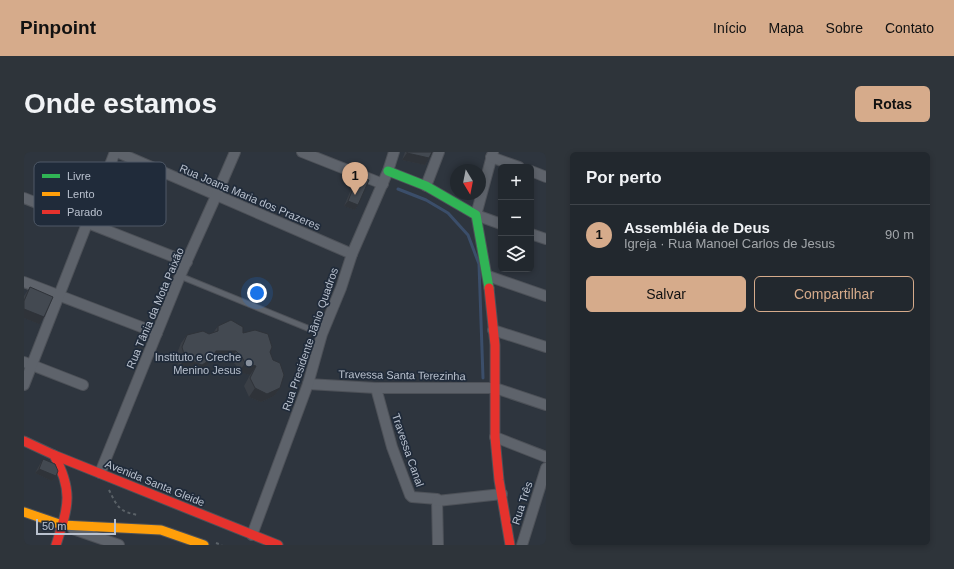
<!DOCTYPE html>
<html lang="pt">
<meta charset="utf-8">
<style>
body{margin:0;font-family:Helvetica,sans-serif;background:#2e343a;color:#f1f3f6}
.controls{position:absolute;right:12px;top:12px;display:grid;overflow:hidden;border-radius:6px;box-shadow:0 2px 6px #0003}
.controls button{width:36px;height:36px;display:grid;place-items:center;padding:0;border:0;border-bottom:1px solid #3f444a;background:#22282e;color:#f1f3f6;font:20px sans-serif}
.compass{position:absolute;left:426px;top:12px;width:36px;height:36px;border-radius:50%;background:#22282e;box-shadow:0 2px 6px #0003;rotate:170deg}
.scale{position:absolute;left:12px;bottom:10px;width:80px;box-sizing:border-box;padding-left:4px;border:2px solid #b9c1ce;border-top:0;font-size:11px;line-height:14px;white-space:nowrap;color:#b9c1ce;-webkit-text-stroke:3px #202b3a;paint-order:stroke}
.you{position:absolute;left:233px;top:141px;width:14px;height:14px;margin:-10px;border:3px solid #fff;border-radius:50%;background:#1a73e8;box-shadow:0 0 0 6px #1a73e833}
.badge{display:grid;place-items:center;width:26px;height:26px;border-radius:50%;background:#d6ab8b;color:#111;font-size:13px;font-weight:700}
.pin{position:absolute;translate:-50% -33px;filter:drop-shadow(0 1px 2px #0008)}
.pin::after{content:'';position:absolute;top:21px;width:14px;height:12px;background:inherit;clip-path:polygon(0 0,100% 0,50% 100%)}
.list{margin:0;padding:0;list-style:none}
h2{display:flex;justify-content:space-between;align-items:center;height:52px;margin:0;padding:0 16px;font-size:17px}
h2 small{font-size:13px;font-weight:400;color:#a2a6aa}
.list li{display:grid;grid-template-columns:26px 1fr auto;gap:12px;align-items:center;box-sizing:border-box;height:60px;padding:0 16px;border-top:1px solid #3f444a}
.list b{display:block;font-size:15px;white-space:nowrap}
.list p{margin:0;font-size:13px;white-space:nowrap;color:#a2a6aa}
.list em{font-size:13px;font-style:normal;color:#a2a6aa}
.actions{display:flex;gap:8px;padding:12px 16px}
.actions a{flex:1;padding:9px 0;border:1px solid #d6ab8b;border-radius:6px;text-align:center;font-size:14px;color:#d6ab8b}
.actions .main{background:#d6ab8b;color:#111}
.icon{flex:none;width:22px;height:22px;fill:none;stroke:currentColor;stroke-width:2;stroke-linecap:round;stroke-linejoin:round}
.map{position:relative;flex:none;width:522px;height:393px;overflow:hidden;border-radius:6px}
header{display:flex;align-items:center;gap:24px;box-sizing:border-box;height:56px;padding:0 20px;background:#d6ab8b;color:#111}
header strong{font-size:19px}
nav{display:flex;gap:22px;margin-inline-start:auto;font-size:14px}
.intro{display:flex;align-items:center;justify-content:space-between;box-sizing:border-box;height:96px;padding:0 24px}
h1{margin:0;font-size:28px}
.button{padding:10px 18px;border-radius:6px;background:#d6ab8b;color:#111;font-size:14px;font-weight:700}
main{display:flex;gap:24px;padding:0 24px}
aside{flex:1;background:#22282e;border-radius:6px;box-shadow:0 2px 6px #0003}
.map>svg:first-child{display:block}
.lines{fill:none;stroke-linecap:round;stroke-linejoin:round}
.stream{stroke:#3b4e6a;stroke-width:3}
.lane-casing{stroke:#4d5158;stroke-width:7}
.street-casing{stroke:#4d5158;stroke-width:12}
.fast-casing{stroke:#4d5158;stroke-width:11}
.slow-casing{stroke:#4d5158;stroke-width:11}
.jam-casing{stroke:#4d5158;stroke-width:11}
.path{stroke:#5b6268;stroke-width:2;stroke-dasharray:3 3;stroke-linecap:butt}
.lane{stroke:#5e636b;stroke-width:5}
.street{stroke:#5e636b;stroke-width:10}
.fast{stroke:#30b455;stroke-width:9}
.slow{stroke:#ff9f0a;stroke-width:9}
.jam{stroke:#e5322d;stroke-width:9}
.wall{fill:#3a3f46}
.shaded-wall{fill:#2f3339}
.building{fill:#434951;stroke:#2f3339}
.poi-dot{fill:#88909c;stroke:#202b3a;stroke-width:1.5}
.labels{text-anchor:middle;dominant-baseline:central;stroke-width:3.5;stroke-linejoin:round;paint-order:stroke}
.street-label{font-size:11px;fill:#b9c1ce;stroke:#202b3a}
.poi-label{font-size:11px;fill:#b9c1ce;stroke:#202b3a;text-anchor:end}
.key{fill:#202b3a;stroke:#4e5866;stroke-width:1}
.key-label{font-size:11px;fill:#b9c1ce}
</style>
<header>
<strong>Pinpoint</strong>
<nav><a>Início</a><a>Mapa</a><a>Sobre</a><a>Contato</a></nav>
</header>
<div class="intro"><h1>Onde estamos</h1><a class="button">Rotas</a></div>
<main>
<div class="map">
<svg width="522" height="393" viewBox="0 0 522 393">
<rect width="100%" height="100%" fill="#2e353e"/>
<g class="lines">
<polyline class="stream" points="374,37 402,48 424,61 444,83 455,112 459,226"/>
<defs>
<polyline id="lane" points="156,124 298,182"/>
<g id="street">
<polyline points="93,0 328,102"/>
<polyline points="278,0 359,32"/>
<polyline points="469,0 452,63 477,72"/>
<polyline points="467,5 495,15"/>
<polyline points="507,19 522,25"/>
<polyline points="402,34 415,0"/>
<polyline points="0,46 163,110"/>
<polyline points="507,82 522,87"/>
<polyline points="464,124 522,144"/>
<polyline points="0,130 133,181"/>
<polyline points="469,178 522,195"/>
<polyline points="0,210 59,233"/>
<polyline points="284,232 352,236 471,236 522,253"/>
<polyline points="0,233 91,0"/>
<polyline points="352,236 368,295 386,343 388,345 413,347 414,393"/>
<polyline points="471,285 522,305"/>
<polyline points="76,321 156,124 192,44 211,0"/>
<polyline points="413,349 478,342"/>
<polyline points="49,377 95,393"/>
<polyline points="228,383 284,232 298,182 317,136 328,102 364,19 370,0"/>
<polyline points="498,393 522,316"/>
</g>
<polyline id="fast" points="364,19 402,34 452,63 465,136"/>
<polyline id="slow" points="0,360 38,373 137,378 180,393"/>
<g id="jam">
<polyline points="465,136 471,193 471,285 475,328 486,393"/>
<polyline points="0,289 30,303 254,393"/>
<path d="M30,303C50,340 44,355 32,393"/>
</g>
</defs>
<use href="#lane" class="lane-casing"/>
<use href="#street" class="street-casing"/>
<use href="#fast" class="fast-casing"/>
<use href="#slow" class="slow-casing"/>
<use href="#jam" class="jam-casing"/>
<g class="path">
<path d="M85,338C93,354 95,360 114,363"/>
<polyline points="192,391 198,393"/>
</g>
<use href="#lane" class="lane"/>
<use href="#street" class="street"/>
<use href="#fast" class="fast"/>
<use href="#slow" class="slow"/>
<use href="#jam" class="jam"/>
</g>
<g class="wall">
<polygon points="381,0 408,0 401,13 378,8"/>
<polygon points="334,24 334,53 331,58 320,54 331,28"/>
<polygon points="6,135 15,172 0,166 0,144"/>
<polygon points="194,174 219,181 246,200 256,236 250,244 237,250 225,245 220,234 226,223 215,220 212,213 206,208 187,207 181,216 172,222 155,215 152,204 157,191 163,183 185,182 189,181"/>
<polygon points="19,307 32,324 28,329 11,321 16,312"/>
</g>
<g class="shaded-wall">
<polygon points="383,1 405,6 401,13 378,8"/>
<polygon points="324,49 334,53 331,58 320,54"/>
<polygon points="0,157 20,165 15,172 0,166"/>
<polygon points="192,199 212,199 206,208 186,207"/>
<polygon points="161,206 187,207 181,216 172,222 155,215"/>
<polygon points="221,211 232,214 226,223 215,220"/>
<polygon points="231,236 256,236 250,244 237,250 225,245"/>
<polygon points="15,317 32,324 28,329 11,321"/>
</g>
<g class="building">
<polygon points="383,0 408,0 405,6 383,1"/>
<polygon points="334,24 345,28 334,53 324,49"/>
<polygon points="6,135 29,145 20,165 0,157 0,149"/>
<polygon points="207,168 219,175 219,181 231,178 244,182 248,195 246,200 249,208 256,211 260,223 256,236 243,242 231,236 226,226 232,214 221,211 218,205 212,199 192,199 187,207 178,213 161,206 158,195 163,183 179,179 185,182 194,179 194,174"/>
<polygon points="19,307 31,312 34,319 32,324 15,317"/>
</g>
<circle class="poi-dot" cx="225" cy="211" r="4"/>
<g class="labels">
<g class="street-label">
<text transform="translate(226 45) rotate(23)">Rua Joana Maria dos Prazeres</text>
<text transform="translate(131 156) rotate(-67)">Rua Tânia da Mota Paixão</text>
<text transform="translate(286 187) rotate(-71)">Rua Presidente Jânio Quadros</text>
<text transform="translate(378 223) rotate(1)">Travessa Santa Terezinha</text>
<text transform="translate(384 298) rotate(71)">Travessa Canal</text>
<text transform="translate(131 331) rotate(22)">Avenida Santa Gleide</text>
<text transform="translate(498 351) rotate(-72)">Rua Três</text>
</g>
<g class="poi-label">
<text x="217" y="205">Instituto e Creche<tspan x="217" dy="13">Menino Jesus</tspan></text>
</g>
</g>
<rect x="10" y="10" width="132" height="64" rx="6" class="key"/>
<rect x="18" y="22" width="18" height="4" fill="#30b455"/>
<rect x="18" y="40" width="18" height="4" fill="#ff9f0a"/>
<rect x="18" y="58" width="18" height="4" fill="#e5322d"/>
<g class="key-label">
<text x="43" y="28">Livre</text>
<text x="43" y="46">Lento</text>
<text x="43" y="64">Parado</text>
</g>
</svg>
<div class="controls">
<button>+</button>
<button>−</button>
<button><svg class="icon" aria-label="layers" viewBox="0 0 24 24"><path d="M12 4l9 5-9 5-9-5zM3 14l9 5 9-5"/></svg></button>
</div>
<svg class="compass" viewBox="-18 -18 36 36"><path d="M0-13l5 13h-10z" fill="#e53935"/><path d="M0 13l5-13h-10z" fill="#a2a6aa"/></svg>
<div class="scale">50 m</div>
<div class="you"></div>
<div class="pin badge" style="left:331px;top:43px">1</div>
</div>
<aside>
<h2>Por perto<small></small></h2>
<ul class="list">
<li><span class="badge">1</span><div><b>Assembléia de Deus</b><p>Igreja · Rua Manoel Carlos de Jesus</p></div><em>90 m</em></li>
</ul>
<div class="actions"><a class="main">Salvar</a><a>Compartilhar</a></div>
</aside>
</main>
